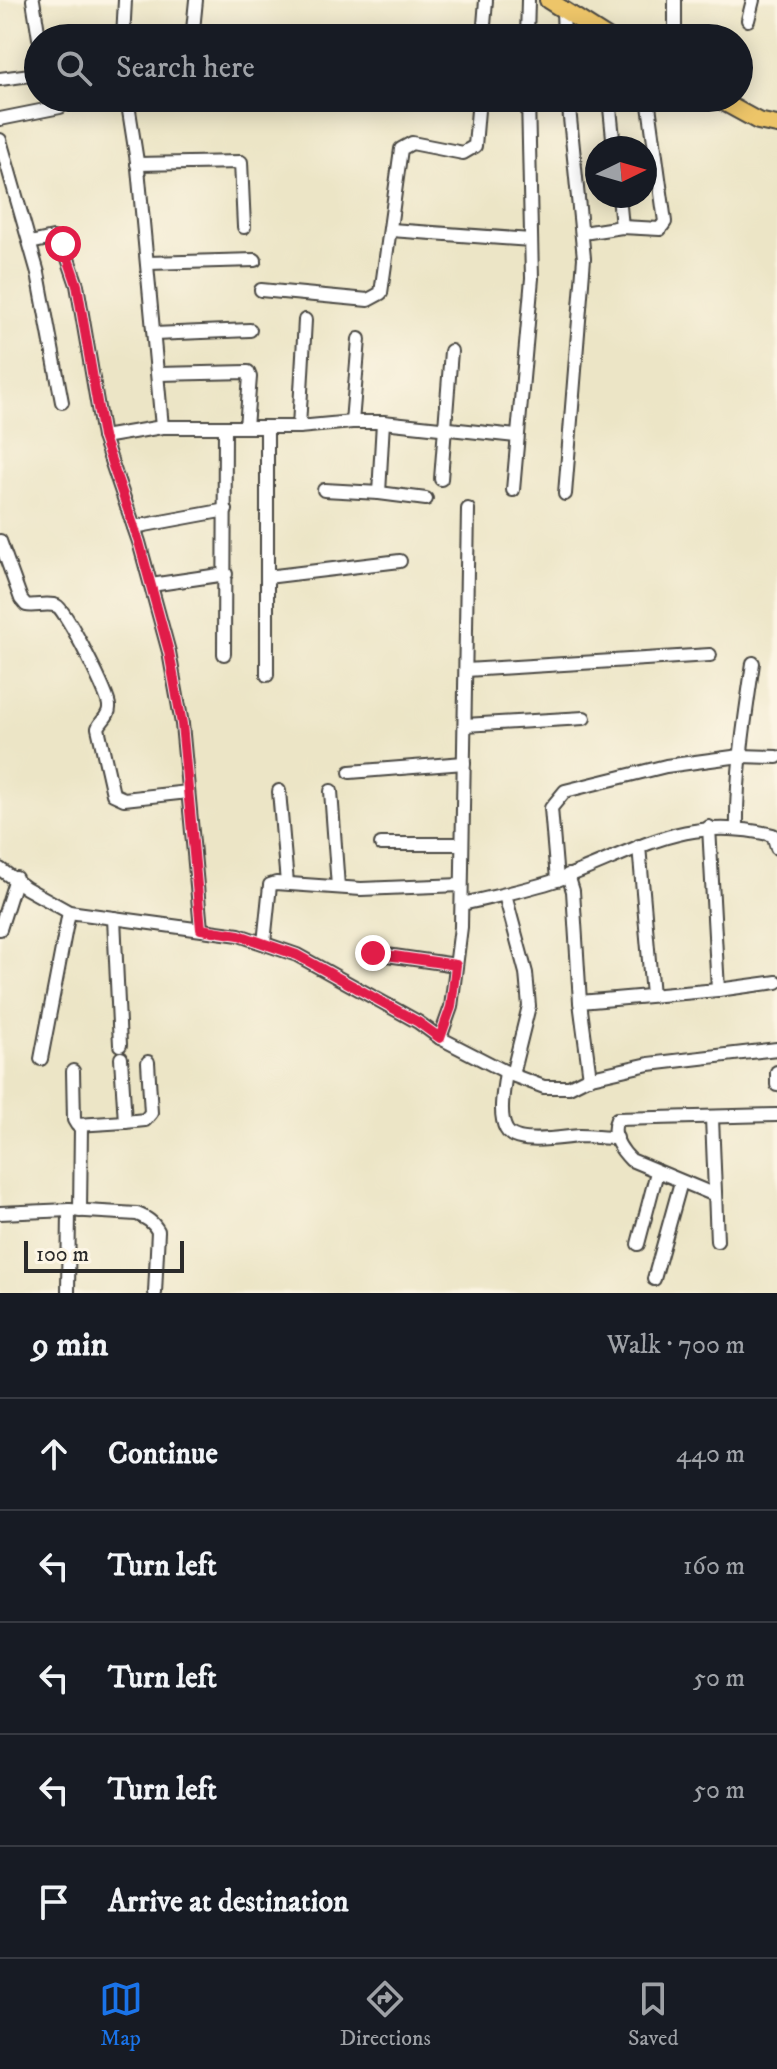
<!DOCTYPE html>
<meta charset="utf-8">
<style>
body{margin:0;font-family:"IM FELL DW Pica",serif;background:#20242c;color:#f1f3f6}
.compass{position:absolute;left:585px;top:136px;width:72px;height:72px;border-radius:50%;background:#171b24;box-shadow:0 4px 20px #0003;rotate:85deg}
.scale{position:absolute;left:24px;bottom:20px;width:160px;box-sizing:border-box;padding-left:8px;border:4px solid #2b2b2b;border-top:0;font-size:22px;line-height:28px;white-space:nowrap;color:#2b2b2b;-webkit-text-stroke:6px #fcf5e5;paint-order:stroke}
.stop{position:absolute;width:24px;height:24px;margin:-18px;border:6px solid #e11d48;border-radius:50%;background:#fff}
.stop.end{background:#e11d48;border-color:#fff;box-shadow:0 2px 8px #0008}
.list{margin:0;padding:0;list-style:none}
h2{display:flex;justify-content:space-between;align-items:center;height:104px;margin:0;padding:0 32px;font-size:34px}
h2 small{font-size:26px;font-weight:400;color:#9ea1a6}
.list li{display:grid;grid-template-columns:52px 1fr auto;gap:24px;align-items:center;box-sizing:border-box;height:112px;padding:0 32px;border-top:2px solid #363941}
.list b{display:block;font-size:30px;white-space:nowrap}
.list em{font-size:26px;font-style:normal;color:#9ea1a6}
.icon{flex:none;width:44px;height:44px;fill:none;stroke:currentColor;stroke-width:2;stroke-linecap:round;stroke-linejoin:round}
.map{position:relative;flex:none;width:777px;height:1293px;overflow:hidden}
.search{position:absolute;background:#171b24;box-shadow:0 4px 20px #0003;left:24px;right:24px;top:24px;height:88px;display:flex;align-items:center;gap:20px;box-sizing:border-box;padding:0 28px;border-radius:44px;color:#9ea1a6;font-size:30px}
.sheet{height:664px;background:#171b24}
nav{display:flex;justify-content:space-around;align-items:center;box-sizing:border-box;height:112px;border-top:2px solid #363941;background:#171b24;font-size:22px;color:#9ea1a6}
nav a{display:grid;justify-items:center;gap:4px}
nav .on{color:#1a73e8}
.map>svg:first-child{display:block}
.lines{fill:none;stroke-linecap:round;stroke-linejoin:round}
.minor-casing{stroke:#484742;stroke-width:16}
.major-casing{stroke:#484742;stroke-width:20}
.minor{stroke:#fff;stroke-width:12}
.major{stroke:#edc569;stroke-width:16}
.route{stroke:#e11d48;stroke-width:10}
</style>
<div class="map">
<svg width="777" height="1293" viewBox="0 0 777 1293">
<rect width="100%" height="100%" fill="#fcf5e5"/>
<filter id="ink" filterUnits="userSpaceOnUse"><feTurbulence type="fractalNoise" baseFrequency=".0125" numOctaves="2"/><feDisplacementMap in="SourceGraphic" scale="16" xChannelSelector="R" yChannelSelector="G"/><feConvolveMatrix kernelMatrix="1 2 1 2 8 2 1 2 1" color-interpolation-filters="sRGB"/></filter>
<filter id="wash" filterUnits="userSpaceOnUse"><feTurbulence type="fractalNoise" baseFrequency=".006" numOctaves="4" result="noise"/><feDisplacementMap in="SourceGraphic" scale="32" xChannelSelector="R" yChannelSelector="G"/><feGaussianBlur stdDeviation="1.8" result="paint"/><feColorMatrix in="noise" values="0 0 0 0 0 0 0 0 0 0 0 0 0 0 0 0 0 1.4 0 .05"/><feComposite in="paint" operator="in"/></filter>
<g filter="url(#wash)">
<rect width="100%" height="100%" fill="#ece5c6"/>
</g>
<g filter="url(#ink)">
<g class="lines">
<defs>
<g id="minor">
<polyline points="33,0 39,38"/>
<polyline points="675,0 675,38"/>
<polyline points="563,10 564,38"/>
<polyline points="748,20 753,0"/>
<polyline points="193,30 196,0"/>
<polyline points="123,38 125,0"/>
<polyline points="483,38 486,0"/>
<polyline points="527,38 528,0"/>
<polyline points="0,79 38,74"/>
<polyline points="127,98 138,168 162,427"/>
<polyline points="609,98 614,148"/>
<polyline points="0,119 60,107"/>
<polyline points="0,140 38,273 62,402"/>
<polyline points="137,164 241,162 244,227"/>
<polyline points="619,196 622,227"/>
<polyline points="391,230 531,240"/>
<polyline points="583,233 622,227 660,229 665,222 648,98"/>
<polyline points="30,243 53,238 63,244 77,285 103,437 139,542 169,652 182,724 201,929"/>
<polyline points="148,263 255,260"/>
<polyline points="261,290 368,300 381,293 401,149 412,143 463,153 475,146 479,98"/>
<polyline points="154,334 250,330"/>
<polyline points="158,374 248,372 250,377 246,427"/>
<polyline points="352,422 359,339"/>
<polyline points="267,427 267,675"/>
<polyline points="299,427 305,320"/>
<polyline points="103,437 162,427 299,427 352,422 383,422 516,436"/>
<polyline points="441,479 451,351"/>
<polyline points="324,490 379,493 383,422"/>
<polyline points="513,490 532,278 528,98"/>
<polyline points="379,493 426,499"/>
<polyline points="565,494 584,258 568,98"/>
<polyline points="134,527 226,510"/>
<path d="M0,541L21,599L26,605C35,607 48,602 57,606C66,610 109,696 109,706C110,716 101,720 98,728L113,794L124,799L188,792"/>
<polyline points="267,577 400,561"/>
<polyline points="151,585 226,574"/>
<polyline points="224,654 225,427"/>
<polyline points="466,670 710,655"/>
<polyline points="465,725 584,718"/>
<polyline points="350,772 464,763"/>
<polyline points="279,791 287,883"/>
<polyline points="331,791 338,887"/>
<polyline points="709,827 718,990 777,982"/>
<path d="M737,829C736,773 745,718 753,663"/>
<polyline points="381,844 462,844"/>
<polyline points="639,846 652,995"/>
<polyline points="0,869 26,888 69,912 239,935 297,955 418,1022 440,1038 512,1075 544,1087 569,1087 587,1078 649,1064 777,1049"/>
<polyline points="568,875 573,891 580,1002 590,1078"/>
<polyline points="557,880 551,808 565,791 666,766 740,756 777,757"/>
<polyline points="505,895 526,973 529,1006 512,1075"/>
<path d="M462,904C494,897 526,890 557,880C637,852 683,813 773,835L777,848"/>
<polyline points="114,918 120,1045"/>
<polyline points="0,929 16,878"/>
<polyline points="264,943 270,885 276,883 361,889 461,885"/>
<polyline points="373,953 456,965"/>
<polyline points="580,1002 718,990"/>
<polyline points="440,1038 451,1007 461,927 468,509"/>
<polyline points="41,1059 69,912"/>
<polyline points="73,1071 74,1120 77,1125 125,1122 121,1058"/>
<path d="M506,1072C504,1088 498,1114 506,1129C515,1147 563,1137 579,1136C591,1136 604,1138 617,1138"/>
<polyline points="777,1072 777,1085"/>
<polyline points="712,1118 717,1241"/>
<polyline points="125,1122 145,1120 151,1113 148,1062"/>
<path d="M715,1195L631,1160C620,1149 610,1134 617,1119L777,1115"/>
<polyline points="80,1211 81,1126"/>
<path d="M0,1213L69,1210L137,1214C147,1218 153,1222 158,1231L155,1293"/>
<polyline points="638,1244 657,1172"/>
<polyline points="654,1279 681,1182"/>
<polyline points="68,1293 69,1210"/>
</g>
<g id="major">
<polyline points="548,0 608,38"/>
<polyline points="716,98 758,121 777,125"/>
</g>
</defs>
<use href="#minor" class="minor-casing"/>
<use href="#major" class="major-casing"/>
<use href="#minor" class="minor"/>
<use href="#major" class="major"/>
</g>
</g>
<g class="lines" filter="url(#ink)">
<polyline class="route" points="63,244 77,285 103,437 139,542 169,652 182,724 201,929 239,935 297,955 418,1022 440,1038 451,1007 456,965 373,953"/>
</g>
</svg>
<svg class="compass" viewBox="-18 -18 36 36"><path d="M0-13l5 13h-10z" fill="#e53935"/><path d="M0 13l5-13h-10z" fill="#9ea1a6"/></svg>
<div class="scale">100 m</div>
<div class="stop" style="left:63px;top:244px"></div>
<div class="stop end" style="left:373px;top:953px"></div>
<div class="search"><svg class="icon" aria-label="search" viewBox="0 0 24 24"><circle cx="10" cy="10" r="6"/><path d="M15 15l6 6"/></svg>Search here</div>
</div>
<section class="sheet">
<h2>9 min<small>Walk · 700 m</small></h2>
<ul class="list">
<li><svg class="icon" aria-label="ahead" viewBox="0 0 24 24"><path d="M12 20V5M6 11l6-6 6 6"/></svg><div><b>Continue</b></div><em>440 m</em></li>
<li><svg class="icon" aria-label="left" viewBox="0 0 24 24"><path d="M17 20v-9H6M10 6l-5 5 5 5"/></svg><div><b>Turn left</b></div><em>160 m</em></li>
<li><svg class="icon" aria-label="left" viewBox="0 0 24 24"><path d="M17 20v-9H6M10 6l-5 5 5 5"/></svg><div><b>Turn left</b></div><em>50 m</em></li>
<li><svg class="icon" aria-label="left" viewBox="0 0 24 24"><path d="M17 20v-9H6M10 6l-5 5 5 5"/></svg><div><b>Turn left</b></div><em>50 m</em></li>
<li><svg class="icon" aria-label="arrive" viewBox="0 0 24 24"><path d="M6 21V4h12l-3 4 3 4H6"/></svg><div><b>Arrive at destination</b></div></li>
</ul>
</section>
<nav>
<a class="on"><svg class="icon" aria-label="map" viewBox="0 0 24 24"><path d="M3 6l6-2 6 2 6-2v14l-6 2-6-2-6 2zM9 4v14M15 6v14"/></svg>Map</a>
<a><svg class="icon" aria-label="directions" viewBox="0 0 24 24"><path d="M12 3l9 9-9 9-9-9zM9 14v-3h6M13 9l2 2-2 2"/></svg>Directions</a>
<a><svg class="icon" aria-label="saved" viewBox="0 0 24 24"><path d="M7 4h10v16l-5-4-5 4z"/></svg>Saved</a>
</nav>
